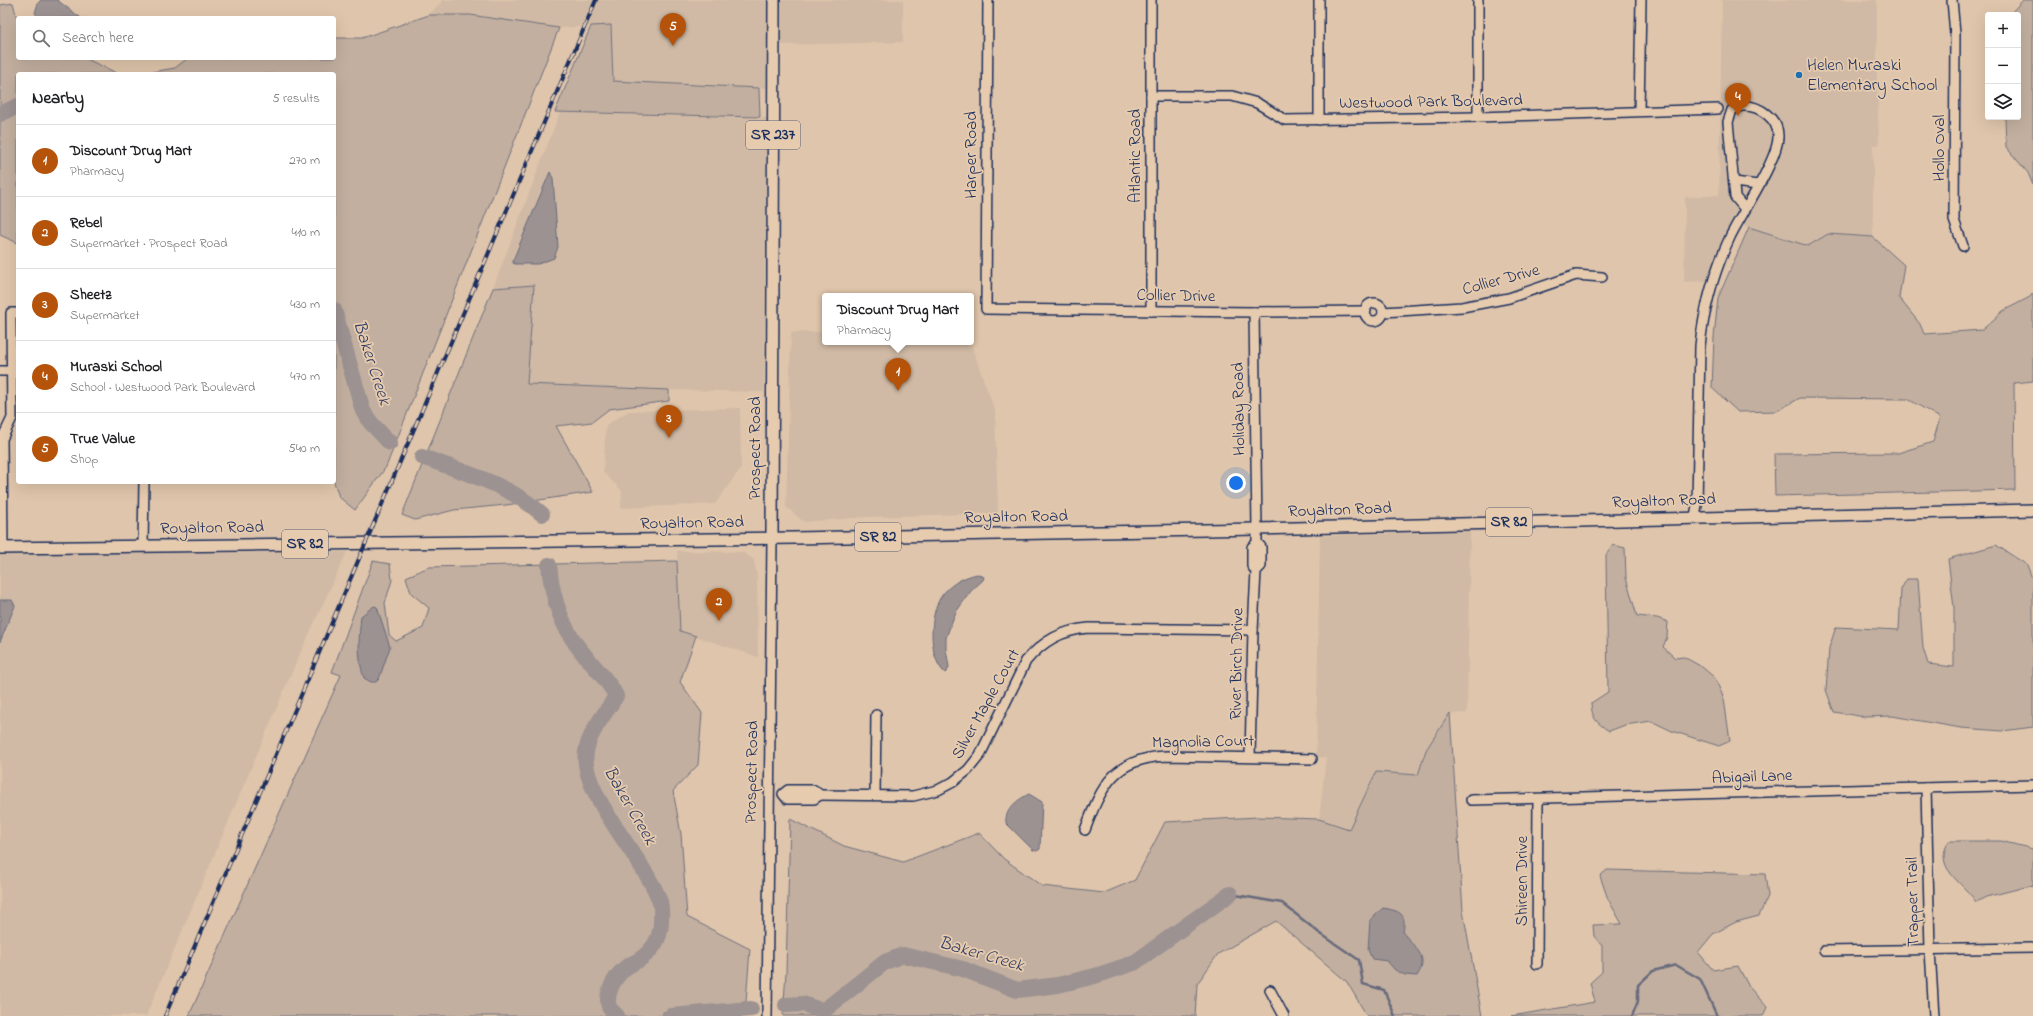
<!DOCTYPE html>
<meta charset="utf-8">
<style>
body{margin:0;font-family:"Indie Flower",sans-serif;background:#f2f2f2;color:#202124}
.controls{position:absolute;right:12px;top:12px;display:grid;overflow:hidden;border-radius:4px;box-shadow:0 4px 16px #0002}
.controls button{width:36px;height:36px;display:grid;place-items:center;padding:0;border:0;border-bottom:1px solid #e0e0e0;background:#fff;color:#202124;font:20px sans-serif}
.you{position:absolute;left:1236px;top:483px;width:14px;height:14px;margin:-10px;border:3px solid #fff;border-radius:50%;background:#1a73e8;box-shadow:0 0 0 6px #1a73e833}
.badge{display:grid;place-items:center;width:26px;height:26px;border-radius:50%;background:#b45309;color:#fff;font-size:13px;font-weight:700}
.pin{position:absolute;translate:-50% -33px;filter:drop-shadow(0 1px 2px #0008)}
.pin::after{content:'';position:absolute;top:21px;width:14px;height:12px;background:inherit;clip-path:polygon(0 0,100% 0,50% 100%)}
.popup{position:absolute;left:822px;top:293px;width:152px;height:52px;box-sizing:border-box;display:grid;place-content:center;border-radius:4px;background:#fff;filter:drop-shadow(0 1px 3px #0005);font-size:13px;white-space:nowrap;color:#757577}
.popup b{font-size:15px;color:#202124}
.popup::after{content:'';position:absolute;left:50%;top:100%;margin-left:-8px;border:8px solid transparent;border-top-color:#fff}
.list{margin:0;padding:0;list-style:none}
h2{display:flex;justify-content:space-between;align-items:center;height:52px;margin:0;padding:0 16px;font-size:17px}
h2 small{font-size:13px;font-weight:400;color:#757577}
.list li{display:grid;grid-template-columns:26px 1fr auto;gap:12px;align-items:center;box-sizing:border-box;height:72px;padding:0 16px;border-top:1px solid #e0e0e0}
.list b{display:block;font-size:15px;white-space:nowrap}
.list p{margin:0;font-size:13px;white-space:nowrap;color:#757577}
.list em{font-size:13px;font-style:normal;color:#757577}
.icon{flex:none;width:22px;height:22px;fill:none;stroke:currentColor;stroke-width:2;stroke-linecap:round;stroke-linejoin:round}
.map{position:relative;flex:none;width:2033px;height:1016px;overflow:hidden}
.search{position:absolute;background:#fff;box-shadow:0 4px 16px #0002;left:16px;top:16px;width:320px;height:44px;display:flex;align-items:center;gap:10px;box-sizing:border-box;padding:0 14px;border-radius:4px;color:#757577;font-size:15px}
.panel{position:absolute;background:#fff;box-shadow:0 4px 16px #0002;left:16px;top:72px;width:320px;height:412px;border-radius:4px}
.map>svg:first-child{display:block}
.built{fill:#d0baa5}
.green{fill:#c2af9f;stroke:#6e6f7e}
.water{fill:#9c9291;stroke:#686a7d}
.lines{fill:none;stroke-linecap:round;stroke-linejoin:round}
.stream{stroke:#686a7d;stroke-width:2.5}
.river{stroke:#9c9291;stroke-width:16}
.minor-casing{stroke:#1b2f5e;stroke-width:12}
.major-casing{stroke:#1b2f5e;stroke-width:14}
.minor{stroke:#e7cbae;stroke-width:9}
.major{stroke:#e7cbae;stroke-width:11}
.rail-casing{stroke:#1b2f5e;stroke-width:4}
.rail{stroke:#e7cbae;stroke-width:2.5;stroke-dasharray:8;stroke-linecap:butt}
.poi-dot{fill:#1f6fb2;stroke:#e7cbae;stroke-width:1.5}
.labels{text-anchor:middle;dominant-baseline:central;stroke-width:3.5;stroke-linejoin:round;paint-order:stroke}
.shield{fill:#e7cbae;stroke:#585e76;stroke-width:1}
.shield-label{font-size:16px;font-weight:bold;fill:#1b2f5e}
.poi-label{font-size:17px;fill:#1b2f5e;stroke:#e7cbae;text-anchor:start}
.street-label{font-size:17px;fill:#1b2f5e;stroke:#e7cbae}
.water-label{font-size:18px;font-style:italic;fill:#2e3e66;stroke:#e7cbae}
</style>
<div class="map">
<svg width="2033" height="1016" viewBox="0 0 2033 1016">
<rect width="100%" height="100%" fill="#dfc5ab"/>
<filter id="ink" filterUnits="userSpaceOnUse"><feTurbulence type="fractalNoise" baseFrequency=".025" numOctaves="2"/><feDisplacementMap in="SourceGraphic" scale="8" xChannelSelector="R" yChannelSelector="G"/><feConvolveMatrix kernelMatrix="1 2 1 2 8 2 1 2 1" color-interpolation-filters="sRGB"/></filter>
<g filter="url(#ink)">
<g class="built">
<polygon points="443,0 767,0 767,88 613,81 611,25 559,28 470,15 429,15"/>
<polygon points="780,0 903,0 903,42 779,45"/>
<polygon points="1722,0 1877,0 1877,84 1879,145 1873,145 1873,237 1828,234 1808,246 1733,222 1709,281 1684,282 1685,197 1719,195"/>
<polygon points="560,112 767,118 764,392 669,390 527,384 534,285 493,288"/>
<polygon points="791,332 825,332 825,342 970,342 995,411 998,513 868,517 804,522 786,507"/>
<polygon points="740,408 741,468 715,504 621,508 622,491 603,472 606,425 629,411"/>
<polygon points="1470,531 1467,713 1450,714 1426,750 1418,775 1376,772 1349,829 1319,819 1326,757 1316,758 1320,536"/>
<polygon points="677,551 742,552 754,560 757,577 758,657 680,631"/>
<polygon points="347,552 294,667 146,1016 0,1016 0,554"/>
</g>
<g class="green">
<polygon points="2023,0 2033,0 2033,185 2028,173 2006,147 2005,117 2018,117 2018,15 2009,15"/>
<polygon points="13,3 18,22 18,58 84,58 119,74 18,74 18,243 0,235 0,5"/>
<polygon points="429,15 470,15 559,28 386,467 355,510 339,497 334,482 334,74 119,74 145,73 175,68 188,58 334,58 334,38 362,38"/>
<polygon points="611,25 613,81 759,88 760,117 555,112 591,26"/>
<polygon points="1749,227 1808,246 1828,234 1873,237 1904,265 1899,298 1920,324 1924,334 1982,330 2003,311 2030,297 2033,293 2033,381 2014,383 2015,490 1775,496 1774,454 1898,453 1933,442 1940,418 1908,399 1800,398 1777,411 1738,412 1712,388 1714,337 1718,298"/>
<polygon points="534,285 527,384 669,390 669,401 609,409 592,422 556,426 593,492 506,505 454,510 415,520 402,515 493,288"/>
<path d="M1613,545L1625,548L1626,578L1637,616L1657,618L1668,622L1667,637L1663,647L1675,658L1684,657L1702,667L1715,678L1724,699L1730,741L1719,746L1672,731L1651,721L1625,725L1609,731C1596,722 1592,719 1591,703L1608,692L1606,555Z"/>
<polygon points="1996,545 2027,565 2033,581 2033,727 2003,731 1961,728 1892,716 1865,717 1834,712 1826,690 1829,648 1836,627 1899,630 1901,589 1907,579 1918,579 1923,648 1928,664 1954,667 1954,608 1948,559"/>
<polygon points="373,561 390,564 392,580 385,603 389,635 396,641 423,628 429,608 411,593 406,577 429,567 677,561 680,631 696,636 680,682 702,713 698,765 673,791 681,834 687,917 750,949 746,1002 663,1012 663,1016 189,1016 341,675 332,672"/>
<polygon points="1450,713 1463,911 1482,1016 1367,1016 1347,982 1276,921 1218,954 1197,984 1195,1016 783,1016 786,972 790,819 844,846 903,862 979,833 1004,859 1042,886 1104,893 1135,880 1165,822 1258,817 1319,819 1349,829 1376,772 1418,775 1426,750"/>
<path d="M1949,841H2001L2033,849V885L1986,897L1976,902C1963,882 1932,868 1949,841Z"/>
<polygon points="1607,870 1765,874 1768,896 1759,916 1736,922 1713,934 1698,952 1713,970 1738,966 1749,987 1767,1007 1763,1016 1511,1016 1595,1002 1590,983 1602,972 1602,946 1594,936 1593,925 1622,924 1608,899 1600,876"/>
</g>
<g class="water">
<polygon points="41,0 57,0 81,18 39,18 35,13 38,3"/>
<polygon points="550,172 553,178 558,247 554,258 538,264 515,264 513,263 513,260"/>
<path d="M977,574L984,577L983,580L971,591L956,612L951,624L946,638V649L949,667L947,672L945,673C927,657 929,611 943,594C952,583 964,577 977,574Z"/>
<polygon points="0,600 12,600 15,606 0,642"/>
<path d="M374,606L377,607L390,647L379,679L376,682H371L364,678C357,658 359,636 361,616Z"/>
<path d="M1029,794L1042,802L1040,849L1037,851L1033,850L1006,823C1004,810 1018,799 1029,794Z"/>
<path d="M1383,908C1400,911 1407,913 1403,932C1413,948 1431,955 1417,976L1405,975L1395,970L1387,961L1372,959L1368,950L1370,920Z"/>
</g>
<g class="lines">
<g class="stream">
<polyline points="1230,894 1282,903 1318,932 1359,960 1363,984 1384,990 1395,1016"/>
<polyline points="1632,1016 1638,1001 1638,985 1653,971 1676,965 1700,979 1717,1016"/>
</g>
<g class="river">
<polyline points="0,114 18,106"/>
<polyline points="334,310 363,411 371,423 390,443"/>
<path d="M422,457C463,472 508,484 542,514"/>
<path d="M549,565C552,598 561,627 582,652C594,667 608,679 616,696C606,713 589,732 586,752C579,793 646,860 660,902C662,908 661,916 661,923C660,940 653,950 639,960C634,963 628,965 624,969C614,978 605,994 609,1007C610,1010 615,1013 617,1016"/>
<polyline points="786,1005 803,1004 820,1010 827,1008 885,962 903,955 963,969 1017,990 1058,985 1095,976 1134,963 1230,894"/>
<polyline points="671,1016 751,1009"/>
</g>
<defs>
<g id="minor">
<polyline points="988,0 986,309 1254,312 1366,311"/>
<polyline points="1151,0 1151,311"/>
<polyline points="1319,0 1319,120"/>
<polyline points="1952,0 1955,34 1954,220 1963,246"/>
<polyline points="1151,96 1232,96 1257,103 1285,120 1478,117 1718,109"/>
<polyline points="1639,111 1641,0"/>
<polyline points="1478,117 1478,0"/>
<polyline points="1734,182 1758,185"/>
<circle cx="1374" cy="312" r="9"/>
<polyline points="1254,312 1257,529 1257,543 1252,547 1252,566 1256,571 1261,566 1261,547 1257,543"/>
<polyline points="1383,312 1462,307 1509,298 1576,275 1602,277"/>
<polyline points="0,371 12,371"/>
<path d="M1695,517L1697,505L1700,346C1704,307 1714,271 1731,235C1742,213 1778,159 1778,137C1779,119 1759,105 1743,106C1739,106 1735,109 1732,110L1728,122L1735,197L1745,209"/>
<polyline points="143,546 144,482"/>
<polyline points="3,548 2,439 12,418 11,313 18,313"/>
<polyline points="1250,757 1253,630 1256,571"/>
<polyline points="1926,788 1930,950 1934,1016"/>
<polygon points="788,790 814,790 820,795 814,799 787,799 783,794"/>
<path d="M820,795L913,796L938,790L953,782L968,770L980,755L1026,661C1043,641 1062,630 1089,628L1253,630"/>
<polyline points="875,795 876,715"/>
<polyline points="1471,800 2033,785"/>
<path d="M1085,830C1102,785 1114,758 1167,756L1312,759"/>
<polyline points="1824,951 2033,948"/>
<polyline points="1537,964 1538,799"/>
<polyline points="1270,990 1284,1016"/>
<polyline points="767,1016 772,539"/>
</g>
<g id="major">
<polyline points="772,539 774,0"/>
<polyline points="0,548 795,538 1257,529 2033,510"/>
</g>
</defs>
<use href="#minor" class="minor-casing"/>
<use href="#major" class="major-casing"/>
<use href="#minor" class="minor"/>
<use href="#major" class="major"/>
<defs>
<polyline id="rail" points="165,1016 596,0"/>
</defs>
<use href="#rail" class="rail-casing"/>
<use href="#rail" class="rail"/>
</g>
</g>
<circle class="poi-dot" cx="1799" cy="75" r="4"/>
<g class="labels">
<g class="shield">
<rect x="746" y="121" width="54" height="28" rx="3"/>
<rect x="1486" y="508" width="46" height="28" rx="3"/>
<rect x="855" y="523" width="46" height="28" rx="3"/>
<rect x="282" y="530" width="46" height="28" rx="3"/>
</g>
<g class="shield-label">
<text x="773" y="135">SR 237</text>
<text x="1509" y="522">SR 82</text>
<text x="878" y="537">SR 82</text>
<text x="305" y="544">SR 82</text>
</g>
<g class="poi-label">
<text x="1807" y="65">Helen Muraski<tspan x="1807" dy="20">Elementary School</tspan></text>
</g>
<g class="street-label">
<text transform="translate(1431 102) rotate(-1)">Westwood Park Boulevard</text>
<text transform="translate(1939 148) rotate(-90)">Hollo Oval</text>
<text transform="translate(971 155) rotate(-90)">Harper Road</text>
<text transform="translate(1135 156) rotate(-90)">Atlantic Road</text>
<text transform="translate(1501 280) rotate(-15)">Collier Drive</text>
<text transform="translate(1176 296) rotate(1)">Collier Drive</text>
<text transform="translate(1239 409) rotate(-91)">Holiday Road</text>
<text transform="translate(755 448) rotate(-90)">Prospect Road</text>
<text transform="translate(1664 501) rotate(-2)">Royalton Road</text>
<text transform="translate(1340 510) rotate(-2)">Royalton Road</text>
<text transform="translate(1016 517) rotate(-1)">Royalton Road</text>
<text transform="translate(692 523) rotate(-1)">Royalton Road</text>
<text transform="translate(212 528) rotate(-1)">Royalton Road</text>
<text transform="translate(1237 664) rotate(-89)">River Birch Drive</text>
<text transform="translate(986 704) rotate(-61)">Silver Maple Court</text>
<text transform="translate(1203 742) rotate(-1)">Magnolia Court</text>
<text transform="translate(752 772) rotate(-89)">Prospect Road</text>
<text transform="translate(1752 777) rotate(-2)">Abigail Lane</text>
<text transform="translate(1522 881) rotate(-90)">Shireen Drive</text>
<text transform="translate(1913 902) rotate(-91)">Trapper Trail</text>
</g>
<g class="water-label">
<text transform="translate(371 363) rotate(72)">Baker Creek</text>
<text transform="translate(629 806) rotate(60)">Baker Creek</text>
<text transform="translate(981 955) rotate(16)">Baker Creek</text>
</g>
</g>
</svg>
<div class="controls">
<button>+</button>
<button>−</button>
<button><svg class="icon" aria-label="layers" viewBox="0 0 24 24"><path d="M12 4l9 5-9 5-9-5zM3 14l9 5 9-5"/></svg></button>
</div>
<div class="you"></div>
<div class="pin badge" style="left:898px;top:391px">1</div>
<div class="popup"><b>Discount Drug Mart</b>Pharmacy</div>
<div class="pin badge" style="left:719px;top:621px">2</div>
<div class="pin badge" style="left:669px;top:438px">3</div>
<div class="pin badge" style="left:1738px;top:116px">4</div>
<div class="pin badge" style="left:673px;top:46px">5</div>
<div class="search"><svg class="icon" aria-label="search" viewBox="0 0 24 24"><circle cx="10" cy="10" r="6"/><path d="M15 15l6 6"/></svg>Search here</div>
<section class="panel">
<h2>Nearby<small>5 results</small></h2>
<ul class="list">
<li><span class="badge">1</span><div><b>Discount Drug Mart</b><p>Pharmacy</p></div><em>270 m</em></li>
<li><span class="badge">2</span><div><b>Rebel</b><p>Supermarket · Prospect Road</p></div><em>410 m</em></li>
<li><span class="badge">3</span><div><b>Sheetz</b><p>Supermarket</p></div><em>430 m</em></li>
<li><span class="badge">4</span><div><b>Muraski School</b><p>School · Westwood Park Boulevard</p></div><em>470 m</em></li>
<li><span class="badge">5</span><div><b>True Value</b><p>Shop</p></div><em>540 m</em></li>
</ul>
</section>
</div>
